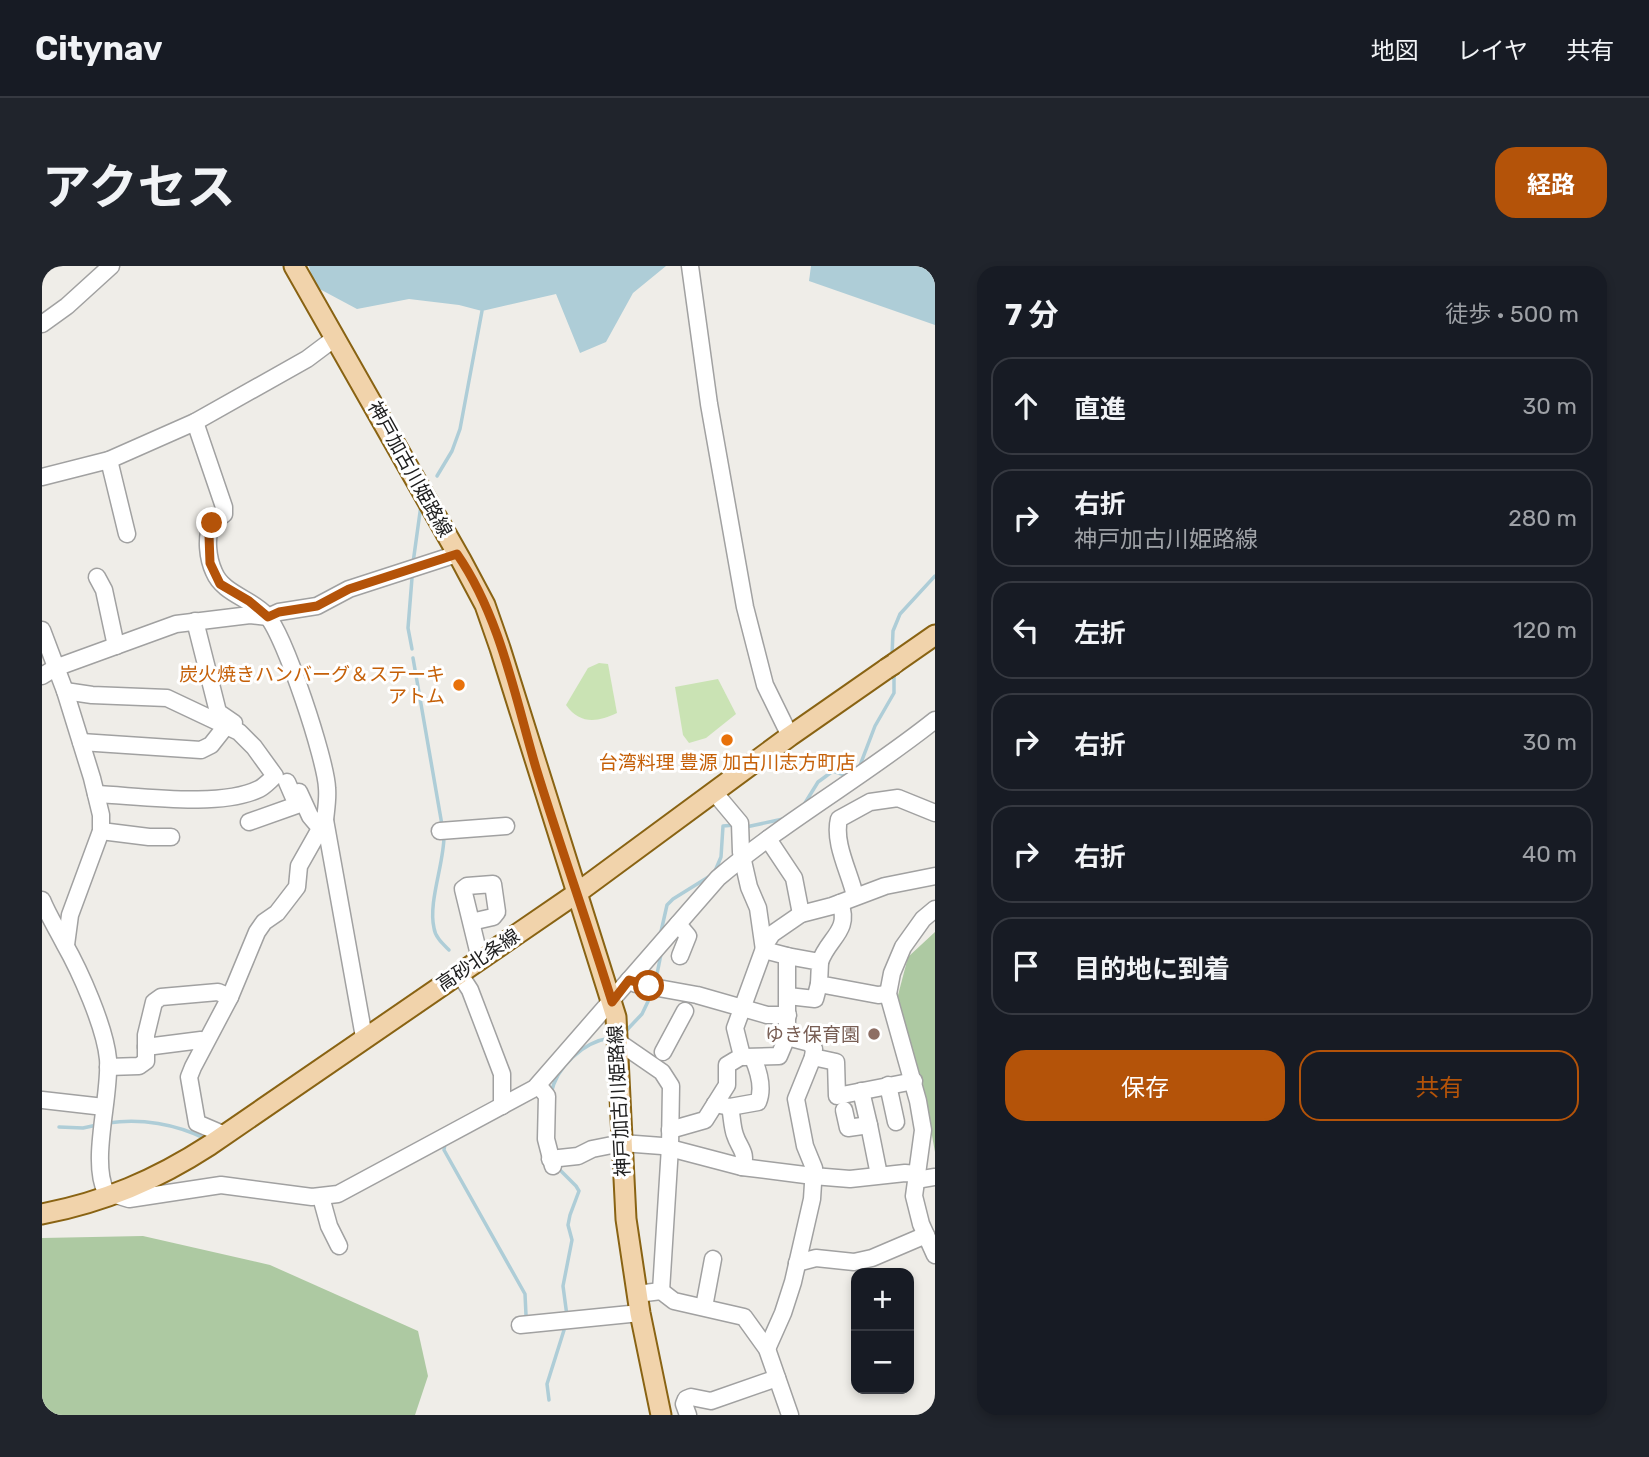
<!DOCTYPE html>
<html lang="ja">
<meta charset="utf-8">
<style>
body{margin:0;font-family:Rubik,"Noto Sans JP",sans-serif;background:#20242c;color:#f1f3f6}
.controls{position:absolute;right:21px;bottom:21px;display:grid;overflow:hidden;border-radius:14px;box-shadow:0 4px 10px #0003}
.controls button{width:63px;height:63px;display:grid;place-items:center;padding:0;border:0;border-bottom:2px solid #363941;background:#171b24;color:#f1f3f6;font:35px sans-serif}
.stop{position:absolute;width:21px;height:21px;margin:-16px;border:5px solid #b45309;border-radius:50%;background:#fff}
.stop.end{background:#b45309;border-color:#fff;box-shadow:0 2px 7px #0008}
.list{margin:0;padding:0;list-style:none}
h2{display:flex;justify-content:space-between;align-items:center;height:91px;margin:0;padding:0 28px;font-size:30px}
h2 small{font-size:23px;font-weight:400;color:#9ea1a6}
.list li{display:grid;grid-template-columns:46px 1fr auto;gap:21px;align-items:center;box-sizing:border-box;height:98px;margin:0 14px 14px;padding:0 14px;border:2px solid #363941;border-radius:21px}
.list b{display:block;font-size:26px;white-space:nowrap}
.list p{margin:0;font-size:23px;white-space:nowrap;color:#9ea1a6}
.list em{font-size:23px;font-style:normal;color:#9ea1a6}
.actions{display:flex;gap:14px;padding:21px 28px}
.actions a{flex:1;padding:16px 0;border:2px solid #b45309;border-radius:21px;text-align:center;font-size:24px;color:#b45309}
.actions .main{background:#b45309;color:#fff}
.icon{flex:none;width:38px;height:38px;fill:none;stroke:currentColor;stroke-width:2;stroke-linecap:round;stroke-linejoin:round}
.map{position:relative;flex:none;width:893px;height:1149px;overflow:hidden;border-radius:21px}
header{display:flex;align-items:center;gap:42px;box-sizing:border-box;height:98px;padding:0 35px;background:#171b24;border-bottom:2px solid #363941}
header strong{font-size:33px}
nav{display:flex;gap:38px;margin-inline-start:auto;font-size:24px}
.intro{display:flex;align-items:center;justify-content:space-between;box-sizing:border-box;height:168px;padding:0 42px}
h1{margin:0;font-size:49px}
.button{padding:18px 32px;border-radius:21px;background:#b45309;color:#fff;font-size:24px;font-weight:700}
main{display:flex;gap:42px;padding:0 42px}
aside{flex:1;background:#171b24;border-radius:21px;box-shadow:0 4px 10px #0003}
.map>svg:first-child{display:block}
.grass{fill:#cae3b4}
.forest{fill:#adc9a2}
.water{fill:#aecdd7}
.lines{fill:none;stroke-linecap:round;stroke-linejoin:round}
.stream{stroke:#aecdd7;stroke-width:3.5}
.minor-casing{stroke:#a1a1a1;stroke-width:19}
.major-casing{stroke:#896313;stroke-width:23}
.minor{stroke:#fff;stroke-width:16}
.major{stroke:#f1d3ab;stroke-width:19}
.major-bridge-casing{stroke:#896313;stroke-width:23;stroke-linecap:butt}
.major-bridge{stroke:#f1d3ab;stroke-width:19}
.route{stroke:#b45309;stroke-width:9}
.food-dot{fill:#e8710a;stroke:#fff;stroke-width:2.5}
.education-dot{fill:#8d6e63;stroke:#fff;stroke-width:2.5}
.labels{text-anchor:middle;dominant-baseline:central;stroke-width:6;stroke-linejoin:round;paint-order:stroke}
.street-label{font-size:19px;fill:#202020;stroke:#fff}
.food-label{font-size:19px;fill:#c56008;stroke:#fff;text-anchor:end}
.education-label{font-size:19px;fill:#785e54;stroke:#fff;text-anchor:end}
</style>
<header>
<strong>Citynav</strong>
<nav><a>地図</a><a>レイヤ</a><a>共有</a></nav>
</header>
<div class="intro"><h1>アクセス</h1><a class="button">経路</a></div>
<main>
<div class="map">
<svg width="893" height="1149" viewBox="0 0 893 1149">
<rect width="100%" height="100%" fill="#efede8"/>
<g class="grass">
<path d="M557,397L566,398L575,447C556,456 538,459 524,439L546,402Z"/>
<polygon points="676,413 694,448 664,472 647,477 641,469 633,421"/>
</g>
<g class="forest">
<polygon points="893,666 893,886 883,832 855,733 866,691"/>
<polygon points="101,970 228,999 376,1065 386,1110 373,1149 0,1149 0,972"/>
</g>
<g class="water">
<polygon points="267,0 624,0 591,27 564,76 538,87 514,28 440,45 417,39 367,33 315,43 272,20"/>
<polygon points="769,0 893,0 893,59 767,15"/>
</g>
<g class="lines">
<g class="stream">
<polyline points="395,210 410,185 418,163 440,45"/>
<polyline points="371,297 379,239"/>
<polyline points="370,383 366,362 370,312"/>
<polyline points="850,390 851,365 858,348 893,310"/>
<polyline points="371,392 400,559"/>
<polyline points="817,502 833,460 852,427 852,407"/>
<polyline points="763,537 776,516 791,505 805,510 808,508"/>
<polyline points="704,561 741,553"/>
<path d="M402,570C402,598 386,636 392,662C393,671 401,678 407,684"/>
<polyline points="673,605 679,591 681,560 693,559"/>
<polyline points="618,670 625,639 631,633 668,610"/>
<polyline points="613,718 619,688"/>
<polyline points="582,767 600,748 611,725"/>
<path d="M509,828C514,801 541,776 568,772"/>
<path d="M66,857C99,852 134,858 164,873"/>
<polyline points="17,861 41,862 55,859"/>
<polyline points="403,878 402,884 483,1028 484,1049"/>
<polyline points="516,902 534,920 537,925 528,949 526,959 530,974 521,1020 525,1050"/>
<polyline points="507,1134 505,1118 523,1061"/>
</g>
<defs>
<g id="minor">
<polyline points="648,0 667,138 703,341 723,419 748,470"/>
<polyline points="0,58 25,40 69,0"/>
<path d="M153,156L182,241V248C178,251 172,254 170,258C163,271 166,293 172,306C181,328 209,332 225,350C243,370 284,494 285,522C286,533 284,544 283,554L322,771"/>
<polyline points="67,194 85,268"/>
<polyline points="0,211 67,194 153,156 265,93 293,72"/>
<polyline points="55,311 62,324 74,380"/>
<polyline points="153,355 176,446 192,457"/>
<polyline points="0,364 23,425 50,512 59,549 59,565 28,649 24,679"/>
<polyline points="0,410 13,402 134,358 208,349 226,351 237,346 275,340 307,323 415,288"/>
<path d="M23,425L50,429L125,432L197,466L212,481L233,510C228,514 223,520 217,523C178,542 98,530 54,528"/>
<polyline points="39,476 159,484 169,479 184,460"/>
<polyline points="257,526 268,550 279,563"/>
<polyline points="672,526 698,557 699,586 707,621 716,642 722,684 745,690 745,771 768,777 772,783 771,791 794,796 795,830 872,815"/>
<polyline points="207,556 255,539 245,516"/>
<polyline points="59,565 107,571 129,571"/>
<polyline points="398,565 464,560"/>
<polyline points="726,573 752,612 759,648"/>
<path d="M813,630C808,607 791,577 797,553L828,536L856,532L893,547"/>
<path d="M0,634C6,649 15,663 22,677C38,705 63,761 66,793C69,829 48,895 64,926L87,933L179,919L270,931L296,928L493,822L676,612C744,554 823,510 893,454"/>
<polyline points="893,643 881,653 861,681 850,707 846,728 876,835 881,864 872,930 879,958 893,989"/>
<polyline points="429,656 451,651 455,646 451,618 425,620 421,623 438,693"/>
<polyline points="636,658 646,670 638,690"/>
<polyline points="745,690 778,696 777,718 836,729 846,728"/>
<path d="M778,696C786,672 809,665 798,637"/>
<polyline points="417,707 428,724 460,808 460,840"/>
<polyline points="587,714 594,718 655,729 725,749 746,749"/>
<polyline points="746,730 773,733 777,718"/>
<polyline points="575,775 620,806 629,820 628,881 619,1025"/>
<polyline points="104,781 159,774"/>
<polyline points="621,786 643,745"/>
<polyline points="702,791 737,790 745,771"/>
<polyline points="66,801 97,800 104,795 104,769 112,736 119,731 176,726 188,731"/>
<polyline points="496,819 505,830 504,873 511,900"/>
<polyline points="846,819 854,856"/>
<polyline points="0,834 62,841"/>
<path d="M673,838L688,841C690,850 690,861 693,869C697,882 706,887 700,901"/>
<path d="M688,841L716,836C722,822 717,806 711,792"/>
<polyline points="802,844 806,862 827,859 819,825"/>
<polyline points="827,859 837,909"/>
<polyline points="628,864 663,854 685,819 685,799 700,790 693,762 724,677 730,668 759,648 790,640 843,620 893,610"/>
<polyline points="183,869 155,857 147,811 151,801 188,731 215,666 222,656 235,647 255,621 257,600 283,554"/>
<polyline points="508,893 536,890 550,883 580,877 620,880 700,901 771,910 808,913 863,907 875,908"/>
<polyline points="874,914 893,911"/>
<polyline points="279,931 287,960 297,980"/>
<polyline points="755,997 774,992 812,996 830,992 884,969"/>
<polyline points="595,1028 619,1025 632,1035 702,1051 725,1083 748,1149"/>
<polyline points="662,1041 671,993"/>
<polyline points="478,1059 598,1047"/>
<polyline points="725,1083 741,1047 751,1016 770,933 772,902 763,880 754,833 771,791"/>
<polyline points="646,1149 642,1138 644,1133 649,1131 669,1135 735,1112"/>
</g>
<g id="major">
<polyline points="252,0 419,294 443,339 458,382 574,751 584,953 598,1047 619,1149"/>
<path d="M0,948C62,936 114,914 168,879L535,627L748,470L893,369"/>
</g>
</defs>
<use href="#minor" class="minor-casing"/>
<use href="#major" class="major-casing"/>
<use href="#minor" class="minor"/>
<use href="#major" class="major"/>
<defs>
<polyline id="major-bridge" points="844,403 852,398"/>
</defs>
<use href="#major-bridge" class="major-bridge-casing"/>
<use href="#major-bridge" class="major-bridge"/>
</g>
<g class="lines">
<path class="route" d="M170,257L167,269L168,297L178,318L207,335L226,351L237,346L275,340L307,323L415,288C458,350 473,431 494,502C518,580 546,658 570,736L587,714L607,720"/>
</g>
<g class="food-dot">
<circle cx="417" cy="419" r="7"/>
<circle cx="685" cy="474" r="7"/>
</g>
<circle class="education-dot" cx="832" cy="768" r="7"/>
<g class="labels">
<g class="street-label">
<text transform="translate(368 203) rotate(61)">神戸加古川姫路線</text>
<text transform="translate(436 694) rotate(-34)">高砂北条線</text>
<text transform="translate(577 835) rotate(-93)">神戸加古川姫路線</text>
</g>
<g class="food-label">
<text x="403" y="408">炭火焼きハンバーグ＆ステーキ<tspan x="403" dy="22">アトム</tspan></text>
<text x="685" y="496" text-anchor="middle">台湾料理 豊源 加古川志方町店</text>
</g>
<g class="education-label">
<text x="818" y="768">ゆき保育園</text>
</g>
</g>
</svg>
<div class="controls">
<button>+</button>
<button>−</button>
</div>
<div class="stop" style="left:607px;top:720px"></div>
<div class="stop end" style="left:170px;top:257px"></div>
</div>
<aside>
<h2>7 分<small>徒歩 · 500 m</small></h2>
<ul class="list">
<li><svg class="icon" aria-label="ahead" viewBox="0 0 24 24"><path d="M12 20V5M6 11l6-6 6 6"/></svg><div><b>直進</b></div><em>30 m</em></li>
<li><svg class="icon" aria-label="right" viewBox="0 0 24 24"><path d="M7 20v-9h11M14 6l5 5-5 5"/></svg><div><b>右折</b><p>神戸加古川姫路線</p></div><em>280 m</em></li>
<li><svg class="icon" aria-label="left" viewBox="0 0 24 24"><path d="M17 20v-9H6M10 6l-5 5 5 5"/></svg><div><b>左折</b></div><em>120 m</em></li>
<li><svg class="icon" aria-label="right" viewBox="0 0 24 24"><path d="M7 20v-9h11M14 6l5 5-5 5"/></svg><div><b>右折</b></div><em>30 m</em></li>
<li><svg class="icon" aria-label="right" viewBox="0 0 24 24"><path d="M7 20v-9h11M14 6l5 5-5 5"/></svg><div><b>右折</b></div><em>40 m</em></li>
<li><svg class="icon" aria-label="arrive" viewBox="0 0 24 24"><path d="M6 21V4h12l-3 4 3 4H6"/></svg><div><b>目的地に到着</b></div></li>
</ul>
<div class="actions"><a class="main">保存</a><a>共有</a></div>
</aside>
</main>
